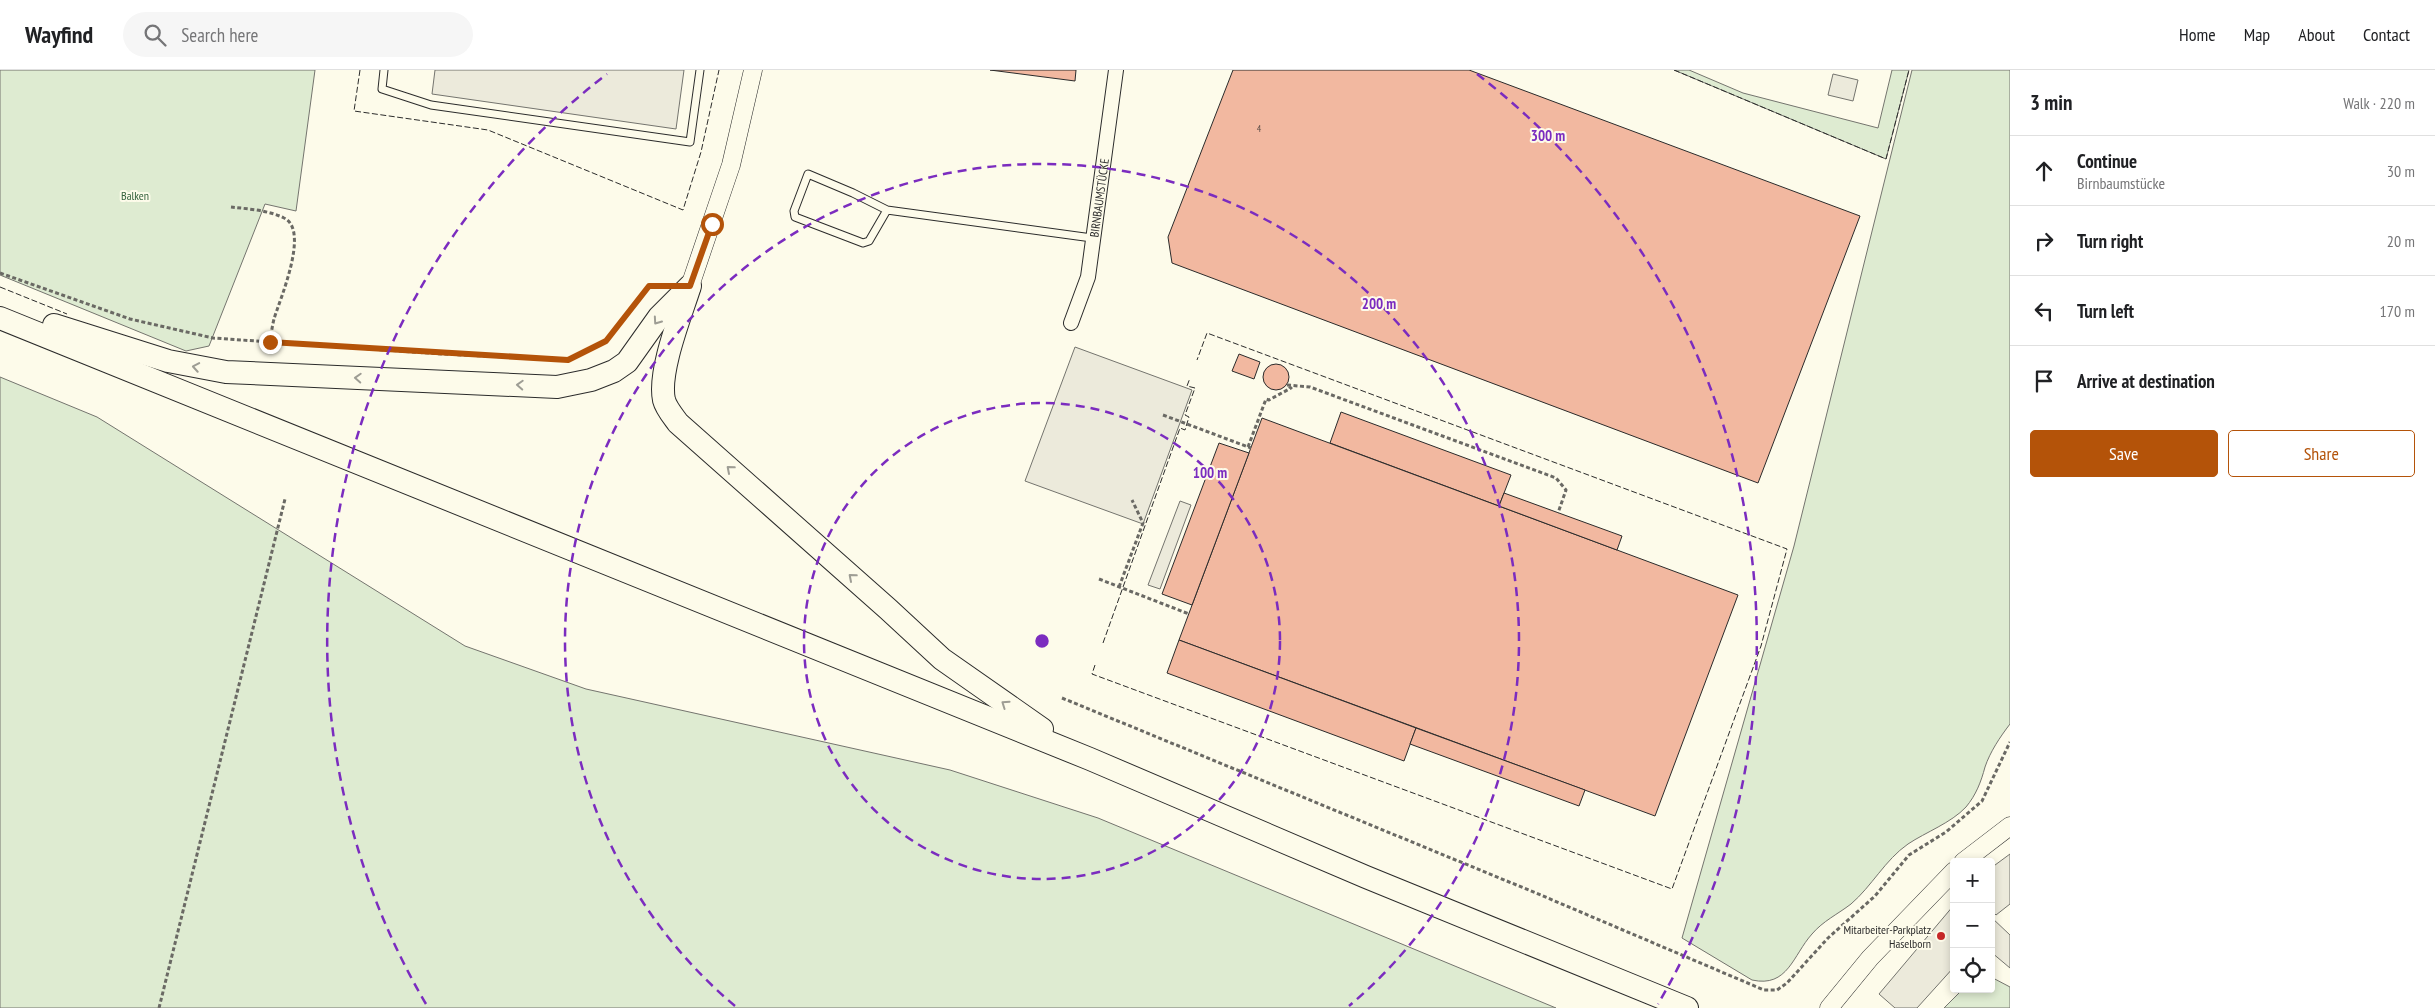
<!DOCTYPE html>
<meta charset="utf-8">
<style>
body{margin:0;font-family:"PT Sans Narrow",sans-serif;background:#f6f6f6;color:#202124}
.controls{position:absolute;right:15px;bottom:15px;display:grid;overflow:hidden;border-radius:5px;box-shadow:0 2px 8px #0003}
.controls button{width:45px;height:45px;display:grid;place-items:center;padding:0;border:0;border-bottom:1px solid #e0e0e0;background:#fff;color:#202124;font:25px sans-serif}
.stop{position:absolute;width:15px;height:15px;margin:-11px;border:4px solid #b45309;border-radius:50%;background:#fff}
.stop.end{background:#b45309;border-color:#fff;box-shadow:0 1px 5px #0008}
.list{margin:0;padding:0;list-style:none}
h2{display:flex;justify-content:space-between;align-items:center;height:65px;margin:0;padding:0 20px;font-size:21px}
h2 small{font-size:16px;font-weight:400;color:#757577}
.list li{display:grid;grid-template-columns:32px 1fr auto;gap:15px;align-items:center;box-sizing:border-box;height:70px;padding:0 20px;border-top:1px solid #e0e0e0}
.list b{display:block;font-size:19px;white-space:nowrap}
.list p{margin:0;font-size:16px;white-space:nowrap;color:#757577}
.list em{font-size:16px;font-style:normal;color:#757577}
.actions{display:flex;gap:10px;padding:15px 20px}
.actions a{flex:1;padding:11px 0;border:1px solid #b45309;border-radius:5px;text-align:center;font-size:18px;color:#b45309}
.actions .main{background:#b45309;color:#fff}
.icon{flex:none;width:28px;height:28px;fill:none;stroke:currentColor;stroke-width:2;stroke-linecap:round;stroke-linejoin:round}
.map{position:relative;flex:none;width:2010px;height:938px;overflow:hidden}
header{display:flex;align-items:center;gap:30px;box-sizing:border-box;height:70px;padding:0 25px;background:#fff;border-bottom:1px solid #e0e0e0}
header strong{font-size:24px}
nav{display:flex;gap:28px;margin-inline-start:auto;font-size:18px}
.search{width:350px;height:45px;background:#f6f6f6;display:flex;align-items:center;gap:12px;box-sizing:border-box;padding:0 18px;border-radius:28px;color:#757577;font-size:19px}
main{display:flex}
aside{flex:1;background:#fff}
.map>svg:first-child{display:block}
.green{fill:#deebd1;stroke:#74746e}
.parking{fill:#eceadb;stroke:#74746e}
.building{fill:#f2b8a0;stroke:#2b2b2b}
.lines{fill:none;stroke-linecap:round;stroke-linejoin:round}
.service-casing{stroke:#2b2b2b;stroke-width:9}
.minor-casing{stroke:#2b2b2b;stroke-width:16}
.tertiary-casing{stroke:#2b2b2b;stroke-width:19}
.primary-casing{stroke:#2b2b2b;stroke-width:24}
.path{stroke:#6a6964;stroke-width:3;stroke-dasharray:4 2.5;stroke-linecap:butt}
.service{stroke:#fdfbea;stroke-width:7}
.minor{stroke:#fdfbea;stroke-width:14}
.tertiary{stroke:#fdfbea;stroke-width:18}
.primary{stroke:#fdfbea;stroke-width:22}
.fence{stroke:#2b2b2b;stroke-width:1;stroke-dasharray:6 2.5;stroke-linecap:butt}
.oneway{stroke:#9e9d94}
.route{stroke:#b45309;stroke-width:6}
.ring{fill:none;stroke:#7b2cbf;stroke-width:2.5;stroke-dasharray:9 6}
.poi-dot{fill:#c62828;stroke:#fdfbea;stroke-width:2}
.labels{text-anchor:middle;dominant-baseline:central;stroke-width:4;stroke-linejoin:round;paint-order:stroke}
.number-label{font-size:10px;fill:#5d4e48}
.park-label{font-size:12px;fill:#34623c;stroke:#fdfbea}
.street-label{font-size:12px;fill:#2b2b2b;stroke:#fdfbea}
.poi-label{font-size:12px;fill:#2b2b2b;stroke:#fdfbea;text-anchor:end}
.centre{fill:#7b2cbf;stroke:#fdfbea;stroke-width:2.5}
.ring-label{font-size:15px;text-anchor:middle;font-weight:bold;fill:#7b2cbf;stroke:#fdfbea;stroke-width:4;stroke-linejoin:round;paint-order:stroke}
</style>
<header>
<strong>Wayfind</strong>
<div class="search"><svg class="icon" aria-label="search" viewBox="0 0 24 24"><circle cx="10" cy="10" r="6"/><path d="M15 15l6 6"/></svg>Search here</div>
<nav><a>Home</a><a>Map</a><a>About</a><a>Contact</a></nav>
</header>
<main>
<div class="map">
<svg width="2010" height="938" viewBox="0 0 2010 938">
<rect width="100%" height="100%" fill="#fdfbea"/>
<g class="green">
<polygon points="0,0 315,0 296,141 265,134 209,276 186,281 0,205"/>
<polygon points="1674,0 1689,0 1743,23 1878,58 1892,0 1909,0 1886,89"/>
<path d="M1912,0H2010V654C2000,667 1990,682 1985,697C1981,712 1976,725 1966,737C1951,753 1926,762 1908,774C1885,790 1872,816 1851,834C1838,844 1823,851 1812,864C1793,885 1788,918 1752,910L1682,868L1794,476Z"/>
<polygon points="0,307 97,347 465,576 586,619 950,700 1098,748 1556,938 0,938"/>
<polygon points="1991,907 2010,917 2010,938 1944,938 1963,919 1991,919"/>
</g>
<g class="parking">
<polygon points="435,0 684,0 676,59 432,24"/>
<polygon points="1833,4 1858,10 1853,31 1828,25"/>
<polygon points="1075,277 1192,320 1143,454 1025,411"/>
<polygon points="1180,431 1191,435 1160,519 1148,515"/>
<polygon points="2010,784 2010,834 1996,845 1991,840 1991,798"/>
<polygon points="1954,835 1954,897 1917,938 1895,938 1879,924"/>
<polygon points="1991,847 2010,865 2010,898 1991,882"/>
</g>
<g class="building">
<polygon points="990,0 1076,0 1075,11"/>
<polygon points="1233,0 1469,0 1860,146 1758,413 1172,193 1168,167"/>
<polygon points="1239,284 1260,292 1254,309 1232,301"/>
<circle cx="1276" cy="307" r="13"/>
<polygon points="1341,342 1511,405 1499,436 1330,373"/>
<polygon points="1262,348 1738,525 1655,746 1179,570"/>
<polygon points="1219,373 1249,383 1192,535 1162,524"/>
<polygon points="1504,423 1622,466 1617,480 1499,436"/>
<polygon points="1179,570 1416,658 1404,691 1167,603"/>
<polygon points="1416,658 1585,720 1579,736 1410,674"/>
</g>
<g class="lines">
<defs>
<g id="service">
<polyline points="384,0 382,19 431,35 690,72 700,0"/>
<polyline points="887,140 869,171 863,173 795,147 794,141 808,104 853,123 887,140 1092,168"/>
</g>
<g id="minor">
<path id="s1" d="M1071,253L1088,207L1116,0"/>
</g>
<g id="tertiary">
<polyline points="690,216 731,95 753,0"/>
<polyline points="1963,792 2010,756"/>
<polyline points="1829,938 1870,888 1954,801"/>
</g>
<g id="primary">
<path d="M689,219C680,247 658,302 664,330C666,338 673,346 678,353L888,539L942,589L1042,659"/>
<polyline points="0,248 1090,689 1366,807 1687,938"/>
<polyline points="54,255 168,291 226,302 557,317 591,310 614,301 627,292 659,247 690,216"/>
</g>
</defs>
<use href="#service" class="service-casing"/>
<use href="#minor" class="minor-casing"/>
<use href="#tertiary" class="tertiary-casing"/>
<use href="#primary" class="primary-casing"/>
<g class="path">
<path d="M231,137C248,139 268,140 284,148C310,160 280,229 274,249C272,257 271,265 270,272"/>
<polyline points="0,203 130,249 213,268 442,284 568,290 606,271 649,216 665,216"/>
<polyline points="1163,345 1251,378"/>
<polyline points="1248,377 1266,329 1269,330 1291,318 1287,315 1310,317 1556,408 1566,420 1558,443"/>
<polyline points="1099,509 1189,544"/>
<polyline points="1119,517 1143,453 1132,430"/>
<polyline points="1062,628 1536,823 1764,920 1777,920 1787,913 1828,868 1875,826 1909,785 1946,762 1982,731 2010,672"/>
<polyline points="159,938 285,429"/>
</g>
<use href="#service" class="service"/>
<use href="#minor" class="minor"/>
<use href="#tertiary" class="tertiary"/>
<use href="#primary" class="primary"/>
<g class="fence">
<polyline points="360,0 354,41 488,60 683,140 701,82 719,0"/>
<polyline points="1674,0 1886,89 1909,0"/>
<polyline points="0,217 67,244"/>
<polyline points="1103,573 1180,358 1185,360 1189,347 1185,345 1195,318 1187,316 1190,308"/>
<polyline points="1095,595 1092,604 1672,819 1761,576 1787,479 1207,263 1197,290"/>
</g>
</g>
<defs><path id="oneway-chevron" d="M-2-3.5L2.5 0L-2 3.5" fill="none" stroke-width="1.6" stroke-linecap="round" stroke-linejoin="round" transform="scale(1.25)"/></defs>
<g class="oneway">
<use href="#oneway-chevron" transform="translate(657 251) rotate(125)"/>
<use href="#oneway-chevron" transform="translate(196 297) rotate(-170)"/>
<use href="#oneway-chevron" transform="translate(358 308) rotate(-177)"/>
<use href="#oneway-chevron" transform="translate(520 315) rotate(-177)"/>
<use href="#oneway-chevron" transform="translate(730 399) rotate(-139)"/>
<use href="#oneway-chevron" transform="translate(852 507) rotate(-139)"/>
<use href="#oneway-chevron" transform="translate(1005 634) rotate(-145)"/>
</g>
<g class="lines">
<polyline class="route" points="270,272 568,290 606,271 649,216 690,216 712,154"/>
</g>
<g class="ring">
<circle cx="1042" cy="571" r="238"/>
<path d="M735 936A477 477 0 1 1 1349 936"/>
<path d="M426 934A715 715 0 0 1 607 4M1477 4A715 715 0 0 1 1658 934"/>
</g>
<circle class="poi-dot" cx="1941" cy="866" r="5"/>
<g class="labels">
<g class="number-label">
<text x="1259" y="58">4</text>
</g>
<g class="park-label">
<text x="135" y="125">Balken</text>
</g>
<g class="street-label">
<text stroke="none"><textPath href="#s1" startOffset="129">BIRNBAUMSTÜCKE</textPath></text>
</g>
<g class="poi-label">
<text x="1931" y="859">Mitarbeiter-Parkplatz<tspan x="1931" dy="14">Haselborn</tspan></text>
</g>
</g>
<circle cx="1042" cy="571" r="8" class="centre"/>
<g class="ring-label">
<text x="1548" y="71">300 m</text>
<text x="1379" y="239">200 m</text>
<text x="1210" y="408">100 m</text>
</g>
</svg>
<div class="controls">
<button>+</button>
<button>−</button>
<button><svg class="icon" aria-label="locate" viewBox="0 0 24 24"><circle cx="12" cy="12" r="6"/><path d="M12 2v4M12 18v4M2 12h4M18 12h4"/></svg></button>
</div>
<div class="stop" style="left:712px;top:154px"></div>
<div class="stop end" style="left:270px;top:272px"></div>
</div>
<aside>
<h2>3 min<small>Walk · 220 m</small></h2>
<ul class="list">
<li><svg class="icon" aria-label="ahead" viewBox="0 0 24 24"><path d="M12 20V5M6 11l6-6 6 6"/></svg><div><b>Continue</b><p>Birnbaumstücke</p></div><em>30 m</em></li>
<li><svg class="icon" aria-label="right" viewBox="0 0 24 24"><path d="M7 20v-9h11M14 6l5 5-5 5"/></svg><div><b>Turn right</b></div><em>20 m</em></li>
<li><svg class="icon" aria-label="left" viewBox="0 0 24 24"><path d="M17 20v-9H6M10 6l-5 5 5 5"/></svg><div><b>Turn left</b></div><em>170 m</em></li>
<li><svg class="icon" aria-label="arrive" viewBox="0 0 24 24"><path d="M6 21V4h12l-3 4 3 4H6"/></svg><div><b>Arrive at destination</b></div></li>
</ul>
<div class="actions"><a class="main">Save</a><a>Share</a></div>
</aside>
</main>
